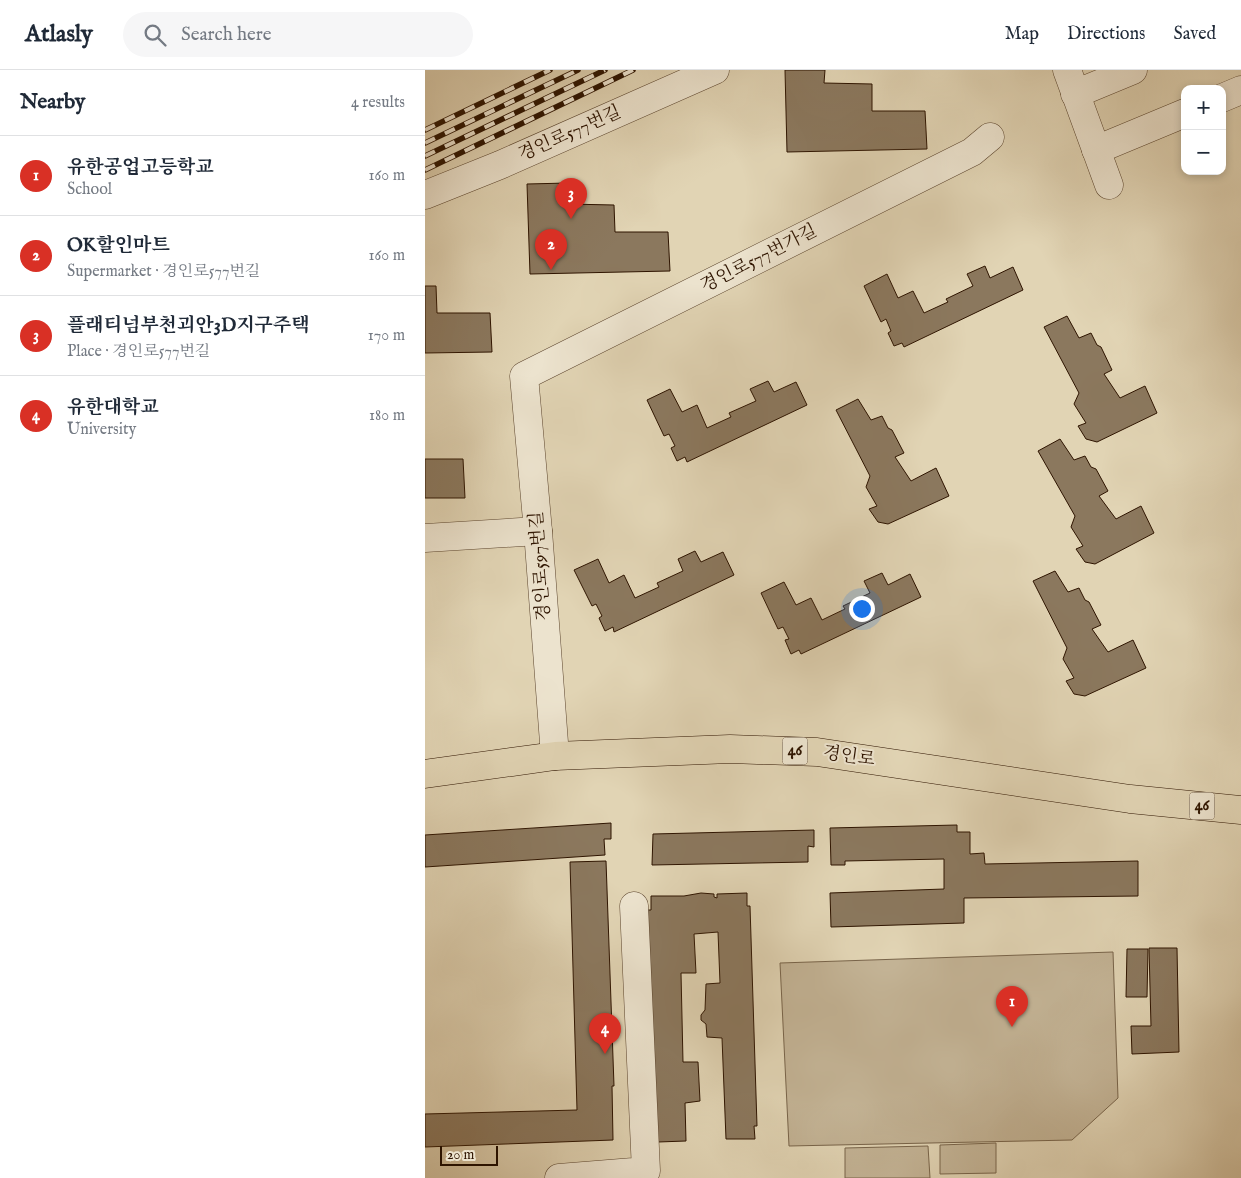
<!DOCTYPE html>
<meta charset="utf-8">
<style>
body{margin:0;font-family:"IM FELL English","Noto Serif KR",serif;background:#f6f6f7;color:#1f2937}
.controls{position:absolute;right:15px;top:15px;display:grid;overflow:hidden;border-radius:10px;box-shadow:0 2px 8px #0003}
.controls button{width:45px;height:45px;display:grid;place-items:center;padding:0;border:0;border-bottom:1px solid #e0e1e3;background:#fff;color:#1f2937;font:25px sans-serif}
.scale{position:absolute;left:15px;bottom:12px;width:58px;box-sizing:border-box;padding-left:5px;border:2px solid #2e1400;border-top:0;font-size:14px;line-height:18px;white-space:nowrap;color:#2e1400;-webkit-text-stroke:4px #ece3ce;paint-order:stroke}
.you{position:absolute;left:436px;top:538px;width:18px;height:18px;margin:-12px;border:4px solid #fff;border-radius:50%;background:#1a73e8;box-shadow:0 0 0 8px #1a73e833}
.badge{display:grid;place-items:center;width:32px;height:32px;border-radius:50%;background:#d93025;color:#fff;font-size:16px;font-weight:700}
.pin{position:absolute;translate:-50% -41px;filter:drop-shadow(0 1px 2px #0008)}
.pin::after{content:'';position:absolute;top:26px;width:18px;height:15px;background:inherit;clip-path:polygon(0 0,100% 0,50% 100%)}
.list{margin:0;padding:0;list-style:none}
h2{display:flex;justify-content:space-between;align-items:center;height:65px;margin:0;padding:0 20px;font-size:21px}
h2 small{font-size:16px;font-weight:400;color:#747a83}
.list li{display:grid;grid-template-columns:32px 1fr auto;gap:15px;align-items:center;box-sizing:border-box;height:80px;padding:0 20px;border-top:1px solid #e0e1e3}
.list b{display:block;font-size:19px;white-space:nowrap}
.list p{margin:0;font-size:16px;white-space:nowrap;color:#747a83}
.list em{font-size:16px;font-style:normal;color:#747a83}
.icon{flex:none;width:28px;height:28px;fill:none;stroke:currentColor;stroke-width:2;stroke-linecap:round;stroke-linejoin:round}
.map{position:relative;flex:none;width:816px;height:1108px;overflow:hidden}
header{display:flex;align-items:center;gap:30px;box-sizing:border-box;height:70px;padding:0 25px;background:#fff;border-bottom:1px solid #e0e1e3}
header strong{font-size:24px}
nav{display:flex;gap:28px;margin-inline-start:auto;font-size:18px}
.search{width:350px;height:45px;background:#f6f6f7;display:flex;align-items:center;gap:12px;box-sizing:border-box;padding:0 18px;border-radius:28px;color:#747a83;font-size:19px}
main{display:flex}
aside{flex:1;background:#fff}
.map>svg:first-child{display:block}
.green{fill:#c3b395;stroke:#78644a}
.building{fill:#8b785e;stroke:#2e1400}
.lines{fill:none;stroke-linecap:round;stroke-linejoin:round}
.minor-casing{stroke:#5b442d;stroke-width:29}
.major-casing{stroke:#2e1400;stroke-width:29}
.minor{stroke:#ece3ce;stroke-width:28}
.major{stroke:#e1d4b4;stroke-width:28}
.rail-casing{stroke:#2e1400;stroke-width:5.5}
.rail{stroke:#ece3ce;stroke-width:4;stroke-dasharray:11;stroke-linecap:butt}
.labels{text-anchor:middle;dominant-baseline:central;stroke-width:4;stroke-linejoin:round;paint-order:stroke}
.shield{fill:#ece3ce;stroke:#67523e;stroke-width:1}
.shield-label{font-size:16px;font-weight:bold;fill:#2e1400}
.street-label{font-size:18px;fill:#2e1400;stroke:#ece3ce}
</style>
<header>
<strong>Atlasly</strong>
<div class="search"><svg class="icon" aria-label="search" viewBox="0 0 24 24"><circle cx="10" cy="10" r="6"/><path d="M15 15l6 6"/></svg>Search here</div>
<nav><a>Map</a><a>Directions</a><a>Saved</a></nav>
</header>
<main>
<aside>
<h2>Nearby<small>4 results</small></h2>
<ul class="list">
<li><span class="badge">1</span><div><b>유한공업고등학교</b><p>School</p></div><em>160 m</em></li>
<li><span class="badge">2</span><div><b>OK할인마트</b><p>Supermarket · 경인로577번길</p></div><em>160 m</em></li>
<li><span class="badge">3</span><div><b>플래티넘부천괴안3D지구주택</b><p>Place · 경인로577번길</p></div><em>170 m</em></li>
<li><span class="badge">4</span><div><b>유한대학교</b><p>University</p></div><em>180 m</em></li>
</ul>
</aside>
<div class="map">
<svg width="816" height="1108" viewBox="0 0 816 1108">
<rect width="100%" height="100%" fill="#e1d4b4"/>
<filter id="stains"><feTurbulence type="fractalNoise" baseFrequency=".004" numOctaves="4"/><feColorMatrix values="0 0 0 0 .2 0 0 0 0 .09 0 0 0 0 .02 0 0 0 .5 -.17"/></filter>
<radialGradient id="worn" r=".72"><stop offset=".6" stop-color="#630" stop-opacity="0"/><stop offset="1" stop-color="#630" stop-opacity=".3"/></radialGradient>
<g class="green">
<polygon points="688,882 693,1028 647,1070 364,1076 355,893"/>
<polygon points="571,1073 571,1103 515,1104 515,1075"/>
<polygon points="503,1076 505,1108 420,1108 420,1078"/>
</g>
<g class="building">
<polygon points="360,0 400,0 399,13 447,14 447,41 500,41 502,79 362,82"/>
<polygon points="143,113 142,134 189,135 190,162 243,162 245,201 105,204 102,114"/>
<polygon points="560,196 565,208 588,197 598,220 479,277 477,273 469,276 463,263 466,261 461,249 456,252 439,216 462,204 473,228 488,221 499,243 523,232 521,229 548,216 542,204"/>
<polygon points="0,216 11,216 12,243 65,243 67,282 0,283"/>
<polygon points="642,246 654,268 666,263 672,275 676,277 687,300 679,304 695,328 720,316 732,343 672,372 661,369 653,356 661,353 649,334 654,323 619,257"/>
<polygon points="343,311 349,322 371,312 382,335 262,392 260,387 252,391 246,378 250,376 244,364 239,366 222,330 245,319 257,342 272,335 282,358 306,347 304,343 331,331 325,319"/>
<polygon points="433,329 446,350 457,346 463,358 467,360 479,383 470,387 486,411 511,398 524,426 463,454 453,452 444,439 452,436 441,417 445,406 411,340"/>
<polygon points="635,369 649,390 660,386 666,397 671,399 683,421 674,426 691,449 716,436 729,463 670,494 660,492 651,479 658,476 646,457 650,446 613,381"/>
<polygon points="0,389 38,389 40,428 0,428"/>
<polygon points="270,481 276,492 298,482 309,505 189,562 188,557 180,561 174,548 177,546 171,534 167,536 149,500 173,489 184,513 199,505 210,528 234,517 232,513 258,501 253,489"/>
<polygon points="630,501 643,522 654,518 660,530 664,532 676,555 667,559 683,582 708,570 721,598 660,626 649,624 641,611 649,608 638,589 642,578 608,511"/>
<polygon points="457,503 463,515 485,504 496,527 376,584 374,580 366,584 360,570 364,569 358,557 353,559 336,523 359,512 371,535 386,528 397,550 420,539 418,536 445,523 439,511"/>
<polygon points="186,753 186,769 179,769 180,785 0,797 0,765"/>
<polygon points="532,755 532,762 545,762 545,784 559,783 560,794 713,791 713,826 539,828 539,853 406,857 405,823 519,819 519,789 420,791 420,795 406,795 405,758"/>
<polygon points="389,760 389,777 383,776 383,792 227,795 228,764"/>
<polygon points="181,791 189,1016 187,1016 188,1070 0,1077 0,1044 152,1040 145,792"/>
<polygon points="276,823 289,824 289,827 292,828 292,824 322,823 322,836 325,836 332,1056 329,1056 330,1069 301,1069 297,968 282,967 281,954 276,950 276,945 280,940 281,914 295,913 293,862 269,864 271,903 256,903 258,992 273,992 275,1031 260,1033 261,1071 233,1072 229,1060 223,840 226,840 226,826 259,826"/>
<polygon points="724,878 752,878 754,982 707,984 706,956 726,956"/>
<polygon points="702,879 723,879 722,927 701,927"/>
</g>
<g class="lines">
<defs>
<g id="minor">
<polyline points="642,0 684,115"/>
<polyline points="650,24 708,0"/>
<polyline points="797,28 816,20"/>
<polyline points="671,80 760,43"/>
<polyline points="0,125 75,95 290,0"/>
<polyline points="0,468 113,461"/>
<polyline points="130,686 113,461 99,306 547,82 565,67"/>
<polyline points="134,1108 221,1101 209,836"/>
</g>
<polyline id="major" points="0,704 130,686 305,679 392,682 705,729 816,740"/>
</defs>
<use href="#minor" class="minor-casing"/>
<use href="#major" class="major-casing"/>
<use href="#minor" class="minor"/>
<use href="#major" class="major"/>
<defs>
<g id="rail">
<polyline points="0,60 125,0"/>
<polyline points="0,73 153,0"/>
<polyline points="0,86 180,0"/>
<polyline points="0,100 208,0"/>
</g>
</defs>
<use href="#rail" class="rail-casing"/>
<use href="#rail" class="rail"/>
</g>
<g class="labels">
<g class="shield">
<rect x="357.5" y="667.5" width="25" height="27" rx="4"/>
<rect x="764.5" y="722.5" width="25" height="27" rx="4"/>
</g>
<g class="shield-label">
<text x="370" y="681">46</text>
<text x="777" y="736">46</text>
</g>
<g class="street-label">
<text transform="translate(145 64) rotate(-24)">경인로577번길</text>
<text transform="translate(334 189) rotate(-27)">경인로577번가길</text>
<text transform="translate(116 496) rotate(-94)">경인로597번길</text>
<text transform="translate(424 687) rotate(8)">경인로</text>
</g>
</g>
<rect width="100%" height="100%" filter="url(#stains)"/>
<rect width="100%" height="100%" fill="url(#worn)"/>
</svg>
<div class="controls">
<button>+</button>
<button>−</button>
</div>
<div class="scale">20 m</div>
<div class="you"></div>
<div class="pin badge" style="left:587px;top:957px">1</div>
<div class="pin badge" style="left:126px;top:200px">2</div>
<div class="pin badge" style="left:146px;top:149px">3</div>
<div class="pin badge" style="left:180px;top:984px">4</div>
</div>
</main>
